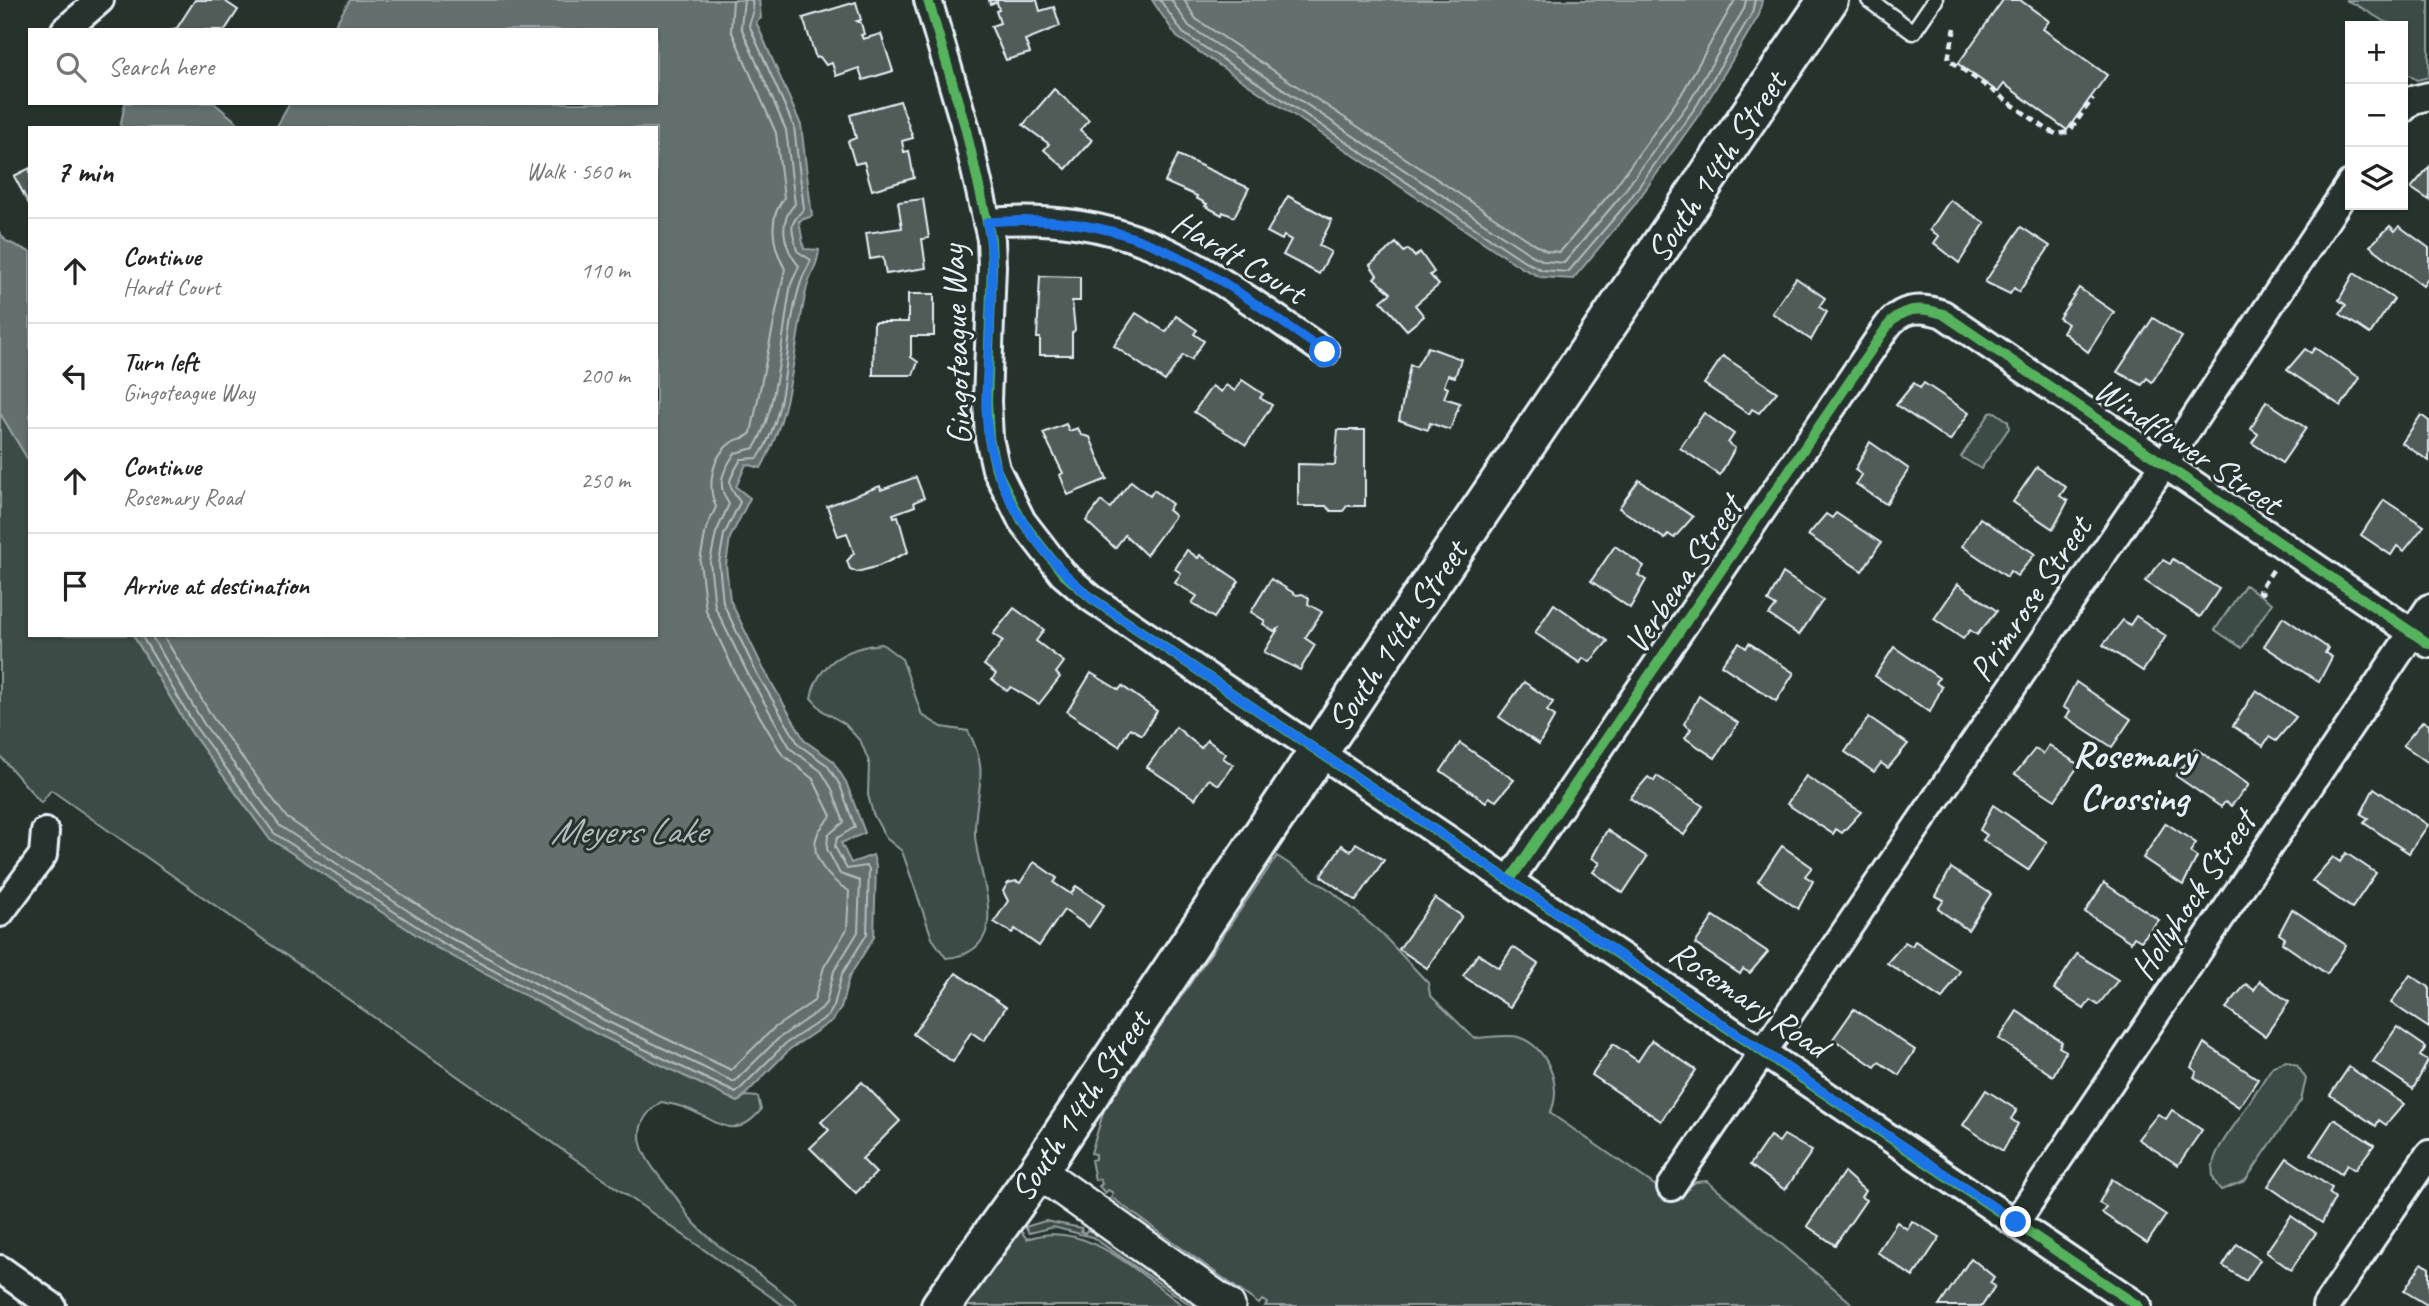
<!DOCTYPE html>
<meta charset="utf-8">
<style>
body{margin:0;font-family:Caveat,sans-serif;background:#f6f6f6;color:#222}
.controls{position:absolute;right:21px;top:21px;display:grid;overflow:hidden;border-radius:0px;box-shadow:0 2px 5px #0004}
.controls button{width:63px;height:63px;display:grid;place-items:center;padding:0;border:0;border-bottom:2px solid #e0e0e0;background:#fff;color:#222;font:35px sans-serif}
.stop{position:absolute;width:21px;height:21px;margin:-16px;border:5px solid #1a73e8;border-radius:50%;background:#fff}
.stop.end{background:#1a73e8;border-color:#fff;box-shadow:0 2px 7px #0008}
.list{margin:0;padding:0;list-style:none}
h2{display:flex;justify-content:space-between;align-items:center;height:91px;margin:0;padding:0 28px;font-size:30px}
h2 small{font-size:23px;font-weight:400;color:#767676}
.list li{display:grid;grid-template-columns:46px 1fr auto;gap:21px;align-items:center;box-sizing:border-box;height:105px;padding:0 28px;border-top:2px solid #e0e0e0}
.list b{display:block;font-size:26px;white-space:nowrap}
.list p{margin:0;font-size:23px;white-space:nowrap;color:#767676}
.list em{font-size:23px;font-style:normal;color:#767676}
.icon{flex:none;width:38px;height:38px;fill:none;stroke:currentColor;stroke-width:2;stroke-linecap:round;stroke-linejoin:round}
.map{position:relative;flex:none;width:2429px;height:1306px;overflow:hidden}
.search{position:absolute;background:#fff;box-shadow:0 2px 5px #0004;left:28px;top:28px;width:630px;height:77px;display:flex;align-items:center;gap:18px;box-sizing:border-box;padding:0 24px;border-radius:0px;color:#767676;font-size:26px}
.panel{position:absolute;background:#fff;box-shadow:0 2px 5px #0004;left:28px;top:126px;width:630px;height:511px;border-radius:0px}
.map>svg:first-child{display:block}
.green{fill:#3e4b47;stroke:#939ea0;stroke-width:2}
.water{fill:#636f6d;stroke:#98a3a5;stroke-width:2}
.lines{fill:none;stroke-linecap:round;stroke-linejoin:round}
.shore{stroke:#b3bdc0;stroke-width:2}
.building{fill:#505c59;stroke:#e8f1f8;stroke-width:2}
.service-casing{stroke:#e8f1f8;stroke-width:19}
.minor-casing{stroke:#e8f1f8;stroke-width:32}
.tertiary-casing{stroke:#e8f1f8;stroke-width:38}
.secondary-casing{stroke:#e8f1f8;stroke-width:44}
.path{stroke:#e8f1f8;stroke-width:4.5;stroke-dasharray:7 5;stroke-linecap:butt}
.service{stroke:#26332d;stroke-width:14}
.minor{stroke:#26332d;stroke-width:26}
.tertiary{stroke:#26332d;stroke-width:33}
.secondary{stroke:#26332d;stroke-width:38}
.cycleway-casing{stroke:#26332d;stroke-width:15}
.cycleway{stroke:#56b35d;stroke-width:10}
.route{stroke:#1a73e8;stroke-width:9}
.labels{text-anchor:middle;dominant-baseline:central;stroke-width:6;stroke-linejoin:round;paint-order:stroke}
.street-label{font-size:35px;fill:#e8f1f8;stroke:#26332d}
.neighbourhood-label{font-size:37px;font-weight:bold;fill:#e8f1f8;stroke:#26332d}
.water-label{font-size:37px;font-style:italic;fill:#b3bdc0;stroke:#26332d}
</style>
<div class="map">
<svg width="2429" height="1306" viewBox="0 0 2429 1306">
<rect width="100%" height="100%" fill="#26332d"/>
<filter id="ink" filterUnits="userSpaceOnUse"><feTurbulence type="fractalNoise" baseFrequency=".0143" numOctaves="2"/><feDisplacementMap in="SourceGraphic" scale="14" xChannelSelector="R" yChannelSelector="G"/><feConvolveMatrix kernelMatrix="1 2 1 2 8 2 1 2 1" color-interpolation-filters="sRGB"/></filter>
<g filter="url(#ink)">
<g class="green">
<path d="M2345,0H2429V77L2417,80L2404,72L2403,26C2382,26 2365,6 2345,0Z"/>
<polygon points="1995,412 2008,421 2009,428 1981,469 1961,457 1990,413"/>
<path d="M0,413L30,463V635H133L191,732L269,838L435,947L738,1102L745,1096L758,1097L761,1110C734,1142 720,1122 688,1109C680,1105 670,1104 661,1102C617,1132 652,1167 675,1196C681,1203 684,1211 690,1218C720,1254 765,1274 799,1306H784L51,790L41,803L0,756Z"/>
<polygon points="2245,585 2272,603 2242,648 2215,630"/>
<path d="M882,644L902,659L922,715L942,727L968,731C992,774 974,792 975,835C977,876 1018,951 946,958L932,938L902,851L886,838L873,814L868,795L869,762L861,742L845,724L823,711L811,698C818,662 848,647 882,644Z"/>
<path d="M1277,856L1333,892L1381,933L1428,983L1430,995L1474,1038C1485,1038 1510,1034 1518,1037C1547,1045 1564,1088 1550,1113L1672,1197L1696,1182L1707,1181L1855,1306H1265L1267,1303L1262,1300L1259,1304L1111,1197L1113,1193L1108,1190L1105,1193L1099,1186L1102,1184L1100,1179L1095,1180L1091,1160L1095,1159V1154L1091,1153L1104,1110Z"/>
<path d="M2286,1061L2297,1065L2306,1079L2301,1100L2245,1181L2221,1190C2198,1167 2227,1137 2240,1117C2251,1100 2261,1083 2273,1066Z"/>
<polygon points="1045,1221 1082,1228 1081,1231 1085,1233 1087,1230 1093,1232 1201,1306 1192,1306 1092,1237 1053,1227 1029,1233 1025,1227"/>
<path d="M1020,1230L1027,1239C1085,1217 1140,1275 1184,1306H965Z"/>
</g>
<g class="water">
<path d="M350,0H759L761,18L756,22L801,125L812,216L799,221L804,249L819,250C818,266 809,276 806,291C793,351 792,414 761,468L746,464L736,487L750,498L730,538L726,565L730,600L763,668L805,741L832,760L846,782L865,833L841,843L851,863L873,855L876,866L874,937L849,977L841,1008L833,1020L790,1049L738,1102L597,1034L435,947L269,838L191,732L133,635H656V128H276L290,103H656V30H332Z"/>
<polygon points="1152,0 1762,0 1759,15 1703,109 1633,207 1573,279 1540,277 1522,268 1177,37"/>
<polygon points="125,103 214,103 244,128 120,128"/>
<polygon points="0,233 6,241 30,252 30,463 0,413"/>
</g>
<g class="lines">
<g class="shore">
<polyline points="1160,0 1183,33 1526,262 1542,270 1568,272 1627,203 1697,105 1752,13 1755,0"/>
<polyline points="1171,0 1189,26 1530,254 1544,261 1564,263 1620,197 1690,101 1744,9 1746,0"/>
<polyline points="1184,0 1196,19 1536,245 1547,251 1560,252 1612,191 1681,95 1735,0"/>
<path d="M141,635L197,729L274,833L439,941L600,1028L736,1093L785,1044L828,1016L834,1006L842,974L867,934L869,869L866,866L847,869L835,847L837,838L855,827L840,785L827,765L799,745L756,672L723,603L719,563L724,535L740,502C725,482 728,483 741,459L758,458C792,408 782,341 800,285C802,276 808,268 811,260L797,251C792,227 787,226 804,209L794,127L749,25L753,13L752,0"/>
<path d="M151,635L204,724L280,826L443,934L604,1020L734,1082L779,1038L821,1009L826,1003L834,971L858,932L860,881L840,874L827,849L828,835L844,822L832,789L821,771L791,749L749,676L715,607L710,562L716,533L729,504C716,485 722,472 735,453L754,448C777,414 783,327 791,284L799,266C784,248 777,222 795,204L786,130L741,27L744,0"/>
<path d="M163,635L213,718L287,818L448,925L609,1011L731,1070L774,1028L814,1001L824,967L847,929L849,891C831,881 807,857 818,833C821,826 827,822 831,816L813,779L782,754L739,681L706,611L700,561L706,529L716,507C707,487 711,456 732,442C739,438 746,439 751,433L785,269C773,247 767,219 784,198L776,133L731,30L733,0"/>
</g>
</g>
<g class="building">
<polygon points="195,0 223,0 238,10 225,30 170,30 177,28"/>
<polygon points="989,0 1037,0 1040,11 1054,7 1060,26 1025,40 1030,53 1006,60 991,26 1000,23 996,11 999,10 997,2 990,4"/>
<polygon points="2003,0 2020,0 2049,21 2043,29 2107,75 2067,130 2004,84 1998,92 1958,64"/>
<polygon points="856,2 861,20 857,21 861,23 864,34 861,35 863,39 881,34 893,71 863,80 859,68 836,76 832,63 826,65 820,57 816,58 803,18"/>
<polygon points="1054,89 1089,120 1080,130 1092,140 1066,169 1044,150 1049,144 1023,125"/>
<polygon points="900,101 913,138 902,141 904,152 909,151 914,178 872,190 864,162 855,164 848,141 856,138 850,115"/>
<polygon points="1178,155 1249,188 1234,217 1223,212 1222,215 1205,206 1207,204 1196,198 1197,196 1165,182"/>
<polygon points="2429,167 2429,200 2411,188"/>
<polygon points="30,168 30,206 14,176"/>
<polygon points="1288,196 1332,220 1319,245 1331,252 1319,274 1283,255 1291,240 1284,236 1282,240 1267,232"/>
<polygon points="923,199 929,238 922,239 926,268 886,274 883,257 870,259 866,233 902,228 898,202"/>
<polygon points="1950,200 1985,223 1959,263 1934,243 1939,236 1930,230"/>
<polygon points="2390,226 2395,231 2399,226 2429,248 2429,277 2423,286 2370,246"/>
<polygon points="2021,227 2050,246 2019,292 2014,288 2010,294 1985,282"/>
<polygon points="1396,243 1404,252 1408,249 1415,257 1420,252 1434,272 1430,275 1439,285 1415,305 1424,316 1407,330 1381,301 1391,293 1374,278 1377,275 1370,265"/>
<polygon points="2354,273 2394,299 2370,334 2340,314 2346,305 2339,300"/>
<polygon points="1040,276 1080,277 1080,301 1072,301 1075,330 1072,333 1072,355 1040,355 1040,338 1037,338"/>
<polygon points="1796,278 1825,298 1819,307 1827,312 1811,340 1772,313"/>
<polygon points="2079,288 2114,312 2088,352 2063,332 2068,324 2059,318"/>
<polygon points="908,294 934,294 934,336 911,336 911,357 918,362 913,375 873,375 874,322 908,322"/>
<polygon points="1136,313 1166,332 1176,316 1197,330 1194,334 1204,341 1191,360 1183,355 1165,381 1114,346"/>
<polygon points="2153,318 2182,337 2152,382 2147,378 2142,385 2117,372"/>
<polygon points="1428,347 1461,359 1455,377 1448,375 1444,386 1448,388 1444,398 1460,403 1450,430 1430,423 1428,430 1399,420 1410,365 1416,367"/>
<polygon points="2315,348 2360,378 2341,406 2287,370 2305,349 2311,353"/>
<polygon points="1723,356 1777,392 1759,413 1752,409 1749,414 1704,384"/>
<polygon points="1242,380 1263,394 1260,398 1272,405 1246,445 1194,412 1212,386 1221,392 1226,385 1235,391"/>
<polygon points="1914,383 1920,388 1924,383 1969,413 1950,441 1896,405"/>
<polygon points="2266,401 2306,428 2282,463 2252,443 2258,434 2251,429"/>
<polygon points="1704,413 1734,434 1728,443 1735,448 1720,475 1680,448"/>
<polygon points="2421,415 2429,421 2429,461 2402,443"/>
<polygon points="1066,424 1069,431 1078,428 1081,435 1090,437 1107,479 1068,495 1060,475 1063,473 1043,433"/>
<polygon points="1338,430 1365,430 1365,506 1347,506 1343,511 1331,511 1326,506 1298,506 1298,464 1335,465"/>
<polygon points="1870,442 1909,469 1886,504 1856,484 1862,475 1855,470"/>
<polygon points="2037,467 2066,487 2060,496 2068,501 2053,529 2013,502"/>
<polygon points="916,477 924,498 914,502 915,506 893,514 894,517 898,516 908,552 879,566 857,572 850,569 847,561 854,553 847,533 838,536 827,506 880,486 881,490"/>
<polygon points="1639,480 1693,517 1674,538 1668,534 1665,539 1619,508"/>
<polygon points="1131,481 1150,496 1154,490 1172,504 1168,510 1175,516 1146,555 1125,535 1115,548 1086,521 1101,501 1110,508"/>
<polygon points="2384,500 2424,526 2404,551 2397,546 2391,555 2361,535"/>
<polygon points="1836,513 1881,543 1862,571 1808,535 1826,514 1832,518"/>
<polygon points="1980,518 2035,554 2017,576 2010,571 2007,577 1962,546"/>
<polygon points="1615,546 1644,566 1638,575 1646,580 1630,608 1591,581"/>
<polygon points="1187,550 1198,558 1200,555 1239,581 1214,618 1192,603 1197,596 1175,583 1181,573 1175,569"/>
<polygon points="2173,559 2219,589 2200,617 2145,581 2163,560 2170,564"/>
<polygon points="1783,573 1823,600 1799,635 1769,615 1776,606 1768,601"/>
<polygon points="1271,579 1297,595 1302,594 1309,598 1308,604 1322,612 1305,638 1315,645 1300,670 1264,652 1278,629 1274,631 1263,624 1265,621 1251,612"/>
<polygon points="1958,584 1997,611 1977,635 1970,630 1963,639 1934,619"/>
<polygon points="1554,604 1608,641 1590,662 1583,658 1580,663 1535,633"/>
<polygon points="1014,608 1044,630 1036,641 1064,662 1056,673 1060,677 1039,704 1011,687 1007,691 992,679 996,674 984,665 1003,641 993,634"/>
<polygon points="2136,616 2166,636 2143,671 2103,645 2123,620 2130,625"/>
<polygon points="2283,617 2328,648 2325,653 2332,657 2319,682 2264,646"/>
<polygon points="1739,643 1746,648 1749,643 1794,673 1776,701 1721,665"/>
<polygon points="1894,647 1939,678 1936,683 1942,687 1930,712 1875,676"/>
<polygon points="1091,673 1119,690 1122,686 1157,711 1142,735 1130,728 1119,746 1067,712"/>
<polygon points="1524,682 1553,702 1547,711 1555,716 1539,744 1499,717"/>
<polygon points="2076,682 2131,719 2112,747 2066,717 2070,711 2063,707"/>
<polygon points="2256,690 2296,717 2276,741 2269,737 2263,746 2233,726"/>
<polygon points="1699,696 1738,723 1715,758 1685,738 1691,729 1684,724"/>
<polygon points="1869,717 1908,744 1888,768 1881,763 1874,772 1845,752"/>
<polygon points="2423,721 2429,725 2429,763 2403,745"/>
<polygon points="1176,727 1201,748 1207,740 1226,754 1223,758 1233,765 1219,785 1209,779 1195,799 1147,767"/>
<polygon points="1460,743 1514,780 1496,801 1489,797 1486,802 1441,771"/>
<polygon points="2049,745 2079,765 2055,800 2015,774 2035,749 2043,754"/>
<polygon points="2195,748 2249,785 2231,806 2225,802 2221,807 2176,776"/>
<polygon points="1657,776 1703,806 1684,835 1630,798 1648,777 1654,781"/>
<polygon points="1806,776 1861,812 1842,833 1836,829 1833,834 1787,804"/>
<polygon points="2374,788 2428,825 2409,853 2364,823 2368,818 2361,814"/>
<polygon points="1993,805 2047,842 2028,870 1983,840 1987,835 1980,830"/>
<polygon points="2166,823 2196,843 2190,852 2197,857 2183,885 2143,858"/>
<polygon points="1607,830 1647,857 1623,893 1593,872 1600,863 1592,858"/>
<polygon points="1356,843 1384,860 1356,901 1321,876 1342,845 1351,851"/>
<polygon points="1782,846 1812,867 1805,876 1813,881 1798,909 1758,881"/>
<polygon points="2346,853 2376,873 2352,908 2312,881 2333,857 2340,862"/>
<polygon points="1034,862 1057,878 1054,883 1071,894 1076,886 1104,905 1089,927 1064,910 1039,946 1015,929 1012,933 994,922 1008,901 1003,891 1008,883 1016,881 1020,883"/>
<polygon points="1951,868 1991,894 1968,930 1938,909 1944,900 1936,896"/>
<polygon points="2104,883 2159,920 2141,941 2134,937 2131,942 2085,912"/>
<polygon points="1435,898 1462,916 1427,968 1399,949"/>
<polygon points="2292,909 2346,945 2327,974 2282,943 2285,938 2279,934"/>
<polygon points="1714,916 1768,952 1750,973 1743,969 1740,974 1695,944"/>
<polygon points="1915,941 1960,971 1942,999 1887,963 1905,942 1912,946"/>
<polygon points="1513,947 1538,964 1510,1007 1463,976 1478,954 1499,968"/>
<polygon points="2077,954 2118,980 2098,1005 2090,1000 2084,1009 2054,989"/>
<polygon points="956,973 1006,1007 984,1041 971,1032 953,1062 913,1034"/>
<polygon points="2410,975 2429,987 2429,1028 2391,1003"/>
<polygon points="2260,981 2289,1002 2265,1036 2226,1008 2246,984 2254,990"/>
<polygon points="1854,1009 1915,1050 1899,1075 1879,1062 1875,1067 1833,1039"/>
<polygon points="2017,1011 2062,1042 2059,1047 2066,1051 2053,1076 1999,1039"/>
<polygon points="2397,1027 2426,1047 2420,1056 2428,1061 2413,1089 2373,1062"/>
<polygon points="1652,1040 1696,1070 1661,1121 1592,1075 1613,1044 1638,1061"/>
<polygon points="2204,1043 2258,1079 2239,1107 2194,1077 2197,1072 2191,1067"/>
<polygon points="2349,1067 2404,1104 2386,1125 2379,1120 2376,1126 2330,1095"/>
<polygon points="862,1082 900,1121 862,1159 876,1173 856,1193 810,1148 829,1130 821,1122"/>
<polygon points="1986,1090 2017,1110 2011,1119 2018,1124 2003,1151 1963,1125"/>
<polygon points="2172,1110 2202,1130 2178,1165 2138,1139 2158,1114 2166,1119"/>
<polygon points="2334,1119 2374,1145 2355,1170 2347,1165 2341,1174 2311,1154"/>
<polygon points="1784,1135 1812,1151 1785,1190 1750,1165 1770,1136 1779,1142"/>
<polygon points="2287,1158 2332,1188 2329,1193 2335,1198 2322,1223 2268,1186"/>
<polygon points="1844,1172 1865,1191 1861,1197 1866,1200 1835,1245 1807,1226"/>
<polygon points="2112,1179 2166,1215 2147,1243 2102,1213 2106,1207 2099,1203"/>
<polygon points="2291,1216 2316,1233 2291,1270 2266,1252"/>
<polygon points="1912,1221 1940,1237 1913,1277 1877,1252 1897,1222 1907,1229"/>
<polygon points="2237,1244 2260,1260 2246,1281 2223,1266"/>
<polygon points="1971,1258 1994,1277 1990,1283 1995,1286 1982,1306 1939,1306"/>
<polygon points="2422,1263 2429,1268 2429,1306 2404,1291"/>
</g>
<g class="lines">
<defs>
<polyline id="service" points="1869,0 1913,32 1935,0"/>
<g id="minor">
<polyline points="928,0 965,126 991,239 992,266 987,401 989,438 996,469 1022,521 1063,574 1091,598 2138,1306"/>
<polyline points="65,30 100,0"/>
<polyline points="2403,109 2412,100 2429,96"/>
<path d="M987,222C1139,210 1207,272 1325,352"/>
<path d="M1510,880L1886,328C1901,307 1920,306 1943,314L2429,644"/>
<polyline points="0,913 43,855 45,832"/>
<polyline points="1671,1187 2165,463 2350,184"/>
<polyline points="2016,1222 2429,608"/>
<polyline points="0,1269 52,1306"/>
<polyline points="2326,1306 2429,1154"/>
</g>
<polyline id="tertiary" points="1038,1171 1228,1306"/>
<polyline id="secondary" points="941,1306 1038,1171 1423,595 1828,0"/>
</defs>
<use href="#service" class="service-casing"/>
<use href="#minor" class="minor-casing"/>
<use href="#tertiary" class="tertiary-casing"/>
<use href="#secondary" class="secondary-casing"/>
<g class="path">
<polyline points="1955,28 1948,59 2048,130 2056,134 2069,132 2093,98"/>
<polyline points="2264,594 2259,591 2273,570"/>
</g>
<use href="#service" class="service"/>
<use href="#minor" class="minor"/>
<use href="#tertiary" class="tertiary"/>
<use href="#secondary" class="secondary"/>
<defs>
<g id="cycleway">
<polyline points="928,0 965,126 991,239 992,266 987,401 989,438 996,469 1022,521 1063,574 1091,598 2138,1306"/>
<path d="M1510,880L1886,328C1901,307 1920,306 1943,314L2429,644"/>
</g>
</defs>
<use href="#cycleway" class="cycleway-casing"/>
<use href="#cycleway" class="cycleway"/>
</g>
</g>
<g class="lines" filter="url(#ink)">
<path class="route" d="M1325,352C1207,271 1140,210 987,222C995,257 991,292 990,328C988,365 983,404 989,440C1001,504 1044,557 1091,598L2016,1222"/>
</g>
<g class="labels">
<g class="street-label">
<text transform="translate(1716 167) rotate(-56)">South 14th Street</text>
<text transform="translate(1239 257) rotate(31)">Hardt Court</text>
<text transform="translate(956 345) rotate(-92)">Gingoteague Way</text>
<text transform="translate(2188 446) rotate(34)">Windflower Street</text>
<text transform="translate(1683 575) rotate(-56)">Verbena Street</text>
<text transform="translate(2030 599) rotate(-56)">Primrose Street</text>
<text transform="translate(1397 636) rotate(-56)">South 14th Street</text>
<text transform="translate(2193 895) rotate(-56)">Hollyhock Street</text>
<text transform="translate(1749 999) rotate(34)">Rosemary Road</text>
<text transform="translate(1080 1106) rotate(-56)">South 14th Street</text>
</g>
<g class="neighbourhood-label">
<text x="2134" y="754">Rosemary<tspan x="2134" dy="43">Crossing</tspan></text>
</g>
<g class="water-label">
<text x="628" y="830">Meyers Lake</text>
</g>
</g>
</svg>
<div class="controls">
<button>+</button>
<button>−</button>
<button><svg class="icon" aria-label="layers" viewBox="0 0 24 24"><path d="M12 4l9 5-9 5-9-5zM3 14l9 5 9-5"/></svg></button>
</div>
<div class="stop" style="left:1325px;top:352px"></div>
<div class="stop end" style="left:2016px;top:1222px"></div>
<div class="search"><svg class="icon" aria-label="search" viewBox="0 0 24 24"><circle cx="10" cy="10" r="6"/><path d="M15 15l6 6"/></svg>Search here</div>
<section class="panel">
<h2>7 min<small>Walk · 560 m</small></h2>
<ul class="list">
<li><svg class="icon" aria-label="ahead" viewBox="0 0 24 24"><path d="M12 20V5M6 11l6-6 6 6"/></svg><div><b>Continue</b><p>Hardt Court</p></div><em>110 m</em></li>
<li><svg class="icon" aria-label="left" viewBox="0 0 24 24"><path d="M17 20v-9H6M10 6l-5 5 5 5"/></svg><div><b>Turn left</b><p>Gingoteague Way</p></div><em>200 m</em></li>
<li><svg class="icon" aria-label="ahead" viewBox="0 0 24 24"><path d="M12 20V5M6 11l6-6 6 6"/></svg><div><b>Continue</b><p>Rosemary Road</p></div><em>250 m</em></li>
<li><svg class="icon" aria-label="arrive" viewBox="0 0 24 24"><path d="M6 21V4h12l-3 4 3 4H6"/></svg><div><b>Arrive at destination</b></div></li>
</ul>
</section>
</div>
